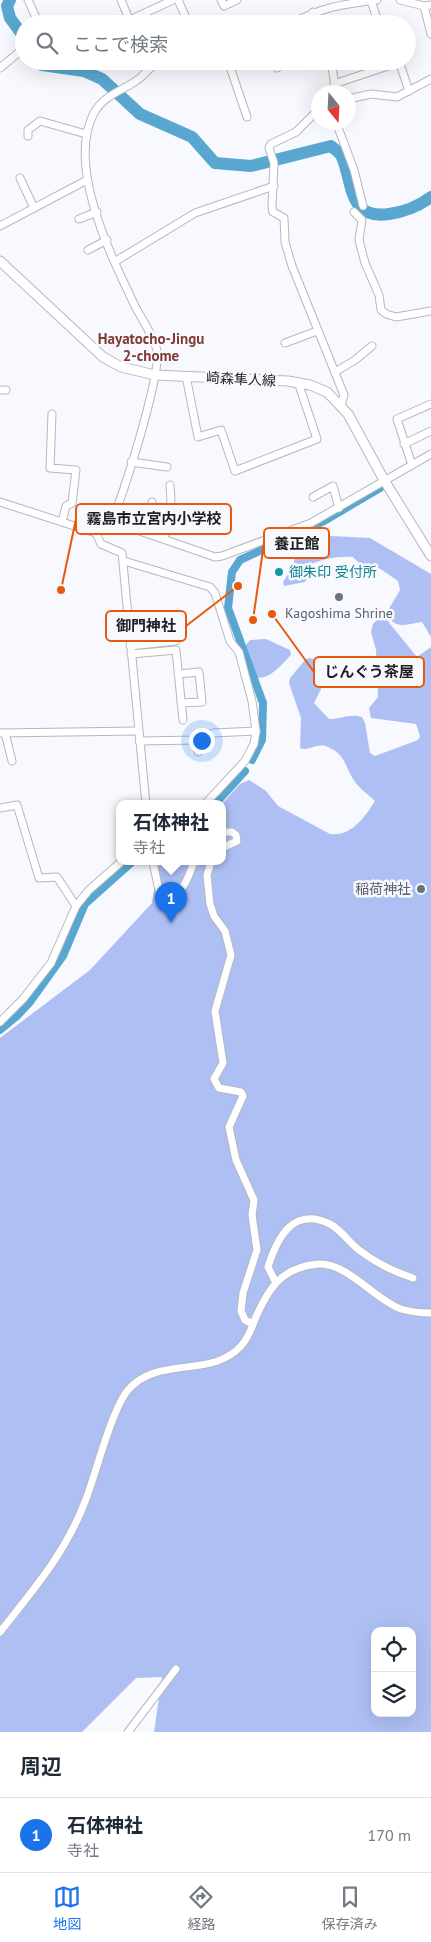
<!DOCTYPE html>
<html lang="ja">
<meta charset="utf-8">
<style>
body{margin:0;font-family:"PT Sans","Noto Sans JP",sans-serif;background:#f6f6f7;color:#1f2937}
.controls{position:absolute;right:15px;bottom:15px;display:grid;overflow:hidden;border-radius:10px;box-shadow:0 5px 20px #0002}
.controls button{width:45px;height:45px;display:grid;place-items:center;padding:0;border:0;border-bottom:1px solid #e0e1e3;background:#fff;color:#1f2937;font:25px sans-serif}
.compass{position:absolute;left:311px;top:85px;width:45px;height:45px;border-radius:50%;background:#fff;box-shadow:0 5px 20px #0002;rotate:162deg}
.you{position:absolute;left:201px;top:740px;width:18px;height:18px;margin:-12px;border:4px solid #fff;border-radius:50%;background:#1a73e8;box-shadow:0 0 0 8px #1a73e833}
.badge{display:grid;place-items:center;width:32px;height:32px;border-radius:50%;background:#1a73e8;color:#fff;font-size:16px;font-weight:700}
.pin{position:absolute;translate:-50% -41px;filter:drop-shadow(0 1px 2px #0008)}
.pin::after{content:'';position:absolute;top:26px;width:18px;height:15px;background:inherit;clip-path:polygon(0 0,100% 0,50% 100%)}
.popup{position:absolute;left:116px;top:800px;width:110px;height:65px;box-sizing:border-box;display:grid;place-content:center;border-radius:10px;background:#fff;filter:drop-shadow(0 1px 4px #0005);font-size:16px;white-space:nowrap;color:#747a83}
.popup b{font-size:19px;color:#1f2937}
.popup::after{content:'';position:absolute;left:50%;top:100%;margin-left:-10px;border:10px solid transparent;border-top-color:#fff}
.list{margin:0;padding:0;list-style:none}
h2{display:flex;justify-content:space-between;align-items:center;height:65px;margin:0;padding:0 20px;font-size:21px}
h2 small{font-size:16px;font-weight:400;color:#747a83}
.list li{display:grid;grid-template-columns:32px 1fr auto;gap:15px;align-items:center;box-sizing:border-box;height:75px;padding:0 20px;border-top:1px solid #e0e1e3}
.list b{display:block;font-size:19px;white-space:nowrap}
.list p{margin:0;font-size:16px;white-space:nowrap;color:#747a83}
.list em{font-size:16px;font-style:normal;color:#747a83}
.icon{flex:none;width:28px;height:28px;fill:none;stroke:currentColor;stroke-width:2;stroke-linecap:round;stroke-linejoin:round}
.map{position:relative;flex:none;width:431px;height:1732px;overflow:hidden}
.search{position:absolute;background:#fff;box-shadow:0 5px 20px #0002;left:15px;right:15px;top:15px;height:55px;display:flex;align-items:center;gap:12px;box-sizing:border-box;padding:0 18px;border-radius:28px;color:#747a83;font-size:19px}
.sheet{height:140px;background:#fff}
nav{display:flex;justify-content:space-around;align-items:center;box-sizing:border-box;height:70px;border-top:1px solid #e0e1e3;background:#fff;font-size:14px;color:#747a83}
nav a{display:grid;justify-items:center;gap:2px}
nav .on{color:#1a73e8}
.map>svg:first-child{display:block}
.forest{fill:#aebff4;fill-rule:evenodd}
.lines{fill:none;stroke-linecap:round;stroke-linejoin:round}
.canal{stroke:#59a7d0;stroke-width:8}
.river{stroke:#59a7d0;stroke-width:12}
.minor-casing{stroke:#b5b8c0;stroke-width:9}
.major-casing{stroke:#b5b8c0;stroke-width:11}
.minor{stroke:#fff;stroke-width:7}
.major{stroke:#fff;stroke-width:9}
.culture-dot{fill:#0f9aa8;stroke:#f7f9fe;stroke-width:2}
.worship-dot{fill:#6b7280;stroke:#f7f9fe;stroke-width:2}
.labels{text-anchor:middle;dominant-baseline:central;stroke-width:5;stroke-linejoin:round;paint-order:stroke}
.street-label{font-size:14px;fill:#1e1f22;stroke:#f7f9fe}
.culture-label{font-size:14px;fill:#0d838f;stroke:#f7f9fe;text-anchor:start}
.worship-label{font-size:14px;fill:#5b616d;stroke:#f7f9fe}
.neighbourhood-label{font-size:15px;font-weight:bold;fill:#823b33;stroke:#f7f9fe}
.leader{fill:none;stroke:#e8590c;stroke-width:2}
.callout-dot{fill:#e8590c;stroke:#f7f9fe;stroke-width:2}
.callout{fill:#f7f9fe;stroke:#e8590c;stroke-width:2}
.callout-label{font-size:15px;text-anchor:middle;font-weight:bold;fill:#1e1f22}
</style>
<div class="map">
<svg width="431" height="1732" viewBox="0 0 431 1732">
<rect width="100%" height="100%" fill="#f7f9fe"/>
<g class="forest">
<path d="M330,536L370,538L431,574V637L422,622C408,624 393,631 387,612L400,590L398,581L379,568L365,569L353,557C337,556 322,559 307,566V579L305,582L284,586L283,582L293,567L297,548L316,539Z"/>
<path d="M380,617L386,619L417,657L431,647V1732H154L162,1677L136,1678L82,1732H0V1038L90,970L152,903L159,862H222V804L240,784L249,780L266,791L278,806L330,834C351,837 365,817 375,801C369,795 360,789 355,782C346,770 346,755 330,748C317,741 310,752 300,748L301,718L289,683L290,678L305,660L309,658L318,660L321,689L314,703L329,719C341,719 350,713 362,717L365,723L370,753L375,756L418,740L420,736L416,724L371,718L369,708L378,697L376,650L371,632L373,624ZM375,1631H412V1713H375Z"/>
<path d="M266,639L290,650L291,655C282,664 269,681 256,677L245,646L250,640Z"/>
</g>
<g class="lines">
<g class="canal">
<polyline points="252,760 262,740 263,703 228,608 232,572 240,560 324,521 380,488"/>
<polyline points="215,804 245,771"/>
<polyline points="0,1030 17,1016 30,1002 63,956 85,904 132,862"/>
</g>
<g class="river">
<polyline points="10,0 7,6 10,18 24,37"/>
<path d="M38,61L42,65L84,71L102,79L140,114L192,137L215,163L251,166L331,146C334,149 340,152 342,157C353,183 348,220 389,214C404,212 419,206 431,197"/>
</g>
<defs>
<g id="minor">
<polyline points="28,0 39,24"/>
<polyline points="121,0 129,19"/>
<polyline points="178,0 189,24"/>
<polyline points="221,0 224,6 237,0"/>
<polyline points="400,0 424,6 431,5"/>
<polyline points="371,1 379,24"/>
<polyline points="424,6 431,34"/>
<polyline points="313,12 317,24"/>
<polyline points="121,24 173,0"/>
<path d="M291,24C321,7 344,4 377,0"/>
<polyline points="357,24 377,18"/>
<polyline points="228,61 247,117"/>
<polyline points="275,61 277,68"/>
<polyline points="331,61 336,92"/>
<polyline points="399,61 409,91"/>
<polyline points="0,68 24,48"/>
<polyline points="334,84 400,62"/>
<polyline points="348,99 371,94 397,97 431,79"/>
<polyline points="318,110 296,132 271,144 269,148 274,163 272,207 273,212 284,218 285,242 292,266 344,395 341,405"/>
<polyline points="336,122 354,170 363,206"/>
<polyline points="28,136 28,130 40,121 86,134"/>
<polyline points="20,178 34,208"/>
<polyline points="354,212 362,220 359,240 365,263 379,295 381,310 386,314 396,317 431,311"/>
<polyline points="79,219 97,212"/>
<polyline points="0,226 87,180"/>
<polyline points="88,250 107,240"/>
<polyline points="116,261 195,213 274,186"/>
<polyline points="285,343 317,331"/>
<polyline points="335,372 355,360 372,346"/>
<polyline points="186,376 198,437 221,430 235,471 317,439 298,382"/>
<polyline points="0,390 6,390"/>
<polyline points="52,414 50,468 76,470 72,503 66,506 62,522"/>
<polyline points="404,444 431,431"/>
<polyline points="131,462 167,467"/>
<polyline points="412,465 397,419 431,404"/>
<polyline points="313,497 333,486 339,508"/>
<polyline points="0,502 96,533 101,544 122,553 146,804"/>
<polyline points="111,521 215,557 222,556 311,523 431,454"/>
<polyline points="143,532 152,502"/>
<path d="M96,533C101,528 108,527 111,522C123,499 161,374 157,351C154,336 142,320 135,306C111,256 66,166 94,113C103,96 121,91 136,81C144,76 150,67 158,61"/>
<polyline points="164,539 171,501 170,485"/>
<polyline points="124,561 210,587 215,593 230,641 239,652 252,701 256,731 254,744 245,761 205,804"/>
<polyline points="130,646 176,641"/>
<polyline points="131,654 176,650 183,720"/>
<polyline points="178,674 199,672 202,702 181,703"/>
<polyline points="0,733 138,731"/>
<polyline points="5,733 12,761"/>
<polyline points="197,740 198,752"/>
<polyline points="139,741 197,740 213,733 256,731"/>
<polyline points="0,808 17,805 39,878 57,877 76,906"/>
<polyline points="222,832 232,832 236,835 237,841 222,848"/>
<path d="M153,862L161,900C185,891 185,885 194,862"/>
<polyline points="211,862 207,875 210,904 214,916 225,931 231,955 215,1011 223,1063 214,1079 219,1088 241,1092 243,1096 229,1127 236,1160 254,1200 252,1215 257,1250 243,1293 241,1311 245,1320 253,1324"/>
<polyline points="0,1022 23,999 51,963 76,906 89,890 121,862"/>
<path d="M276,1283L268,1267C277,1238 293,1206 330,1224C340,1229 349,1242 359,1250C375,1262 394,1272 413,1278"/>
<path d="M0,1632C34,1589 67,1551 86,1499C96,1473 112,1409 128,1390C158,1355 211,1379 241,1346C247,1339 252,1328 255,1319C269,1287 282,1267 319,1264C348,1263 375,1300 401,1309C411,1312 421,1313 431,1313"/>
<polyline points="128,1732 176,1669"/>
</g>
<polyline id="major" points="0,261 103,357 121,367 155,375 288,381 310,385 327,392 348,414 384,480 431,556"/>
</defs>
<use href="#minor" class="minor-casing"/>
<use href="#major" class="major-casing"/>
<use href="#minor" class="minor"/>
<use href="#major" class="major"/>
</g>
<circle class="culture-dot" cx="279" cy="572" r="5"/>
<g class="worship-dot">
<circle cx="339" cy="597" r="5"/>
<circle cx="421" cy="889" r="5"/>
</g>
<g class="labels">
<g class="street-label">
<text transform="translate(241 379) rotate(3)">崎森隼人線</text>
</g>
<g class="culture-label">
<text x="289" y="572">御朱印 受付所</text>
</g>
<g class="worship-label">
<text x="339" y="613">Kagoshima Shrine</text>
<text x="411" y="889" text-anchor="end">稲荷神社</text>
</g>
<g class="neighbourhood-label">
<text x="151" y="338">Hayatocho-Jingu<tspan x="151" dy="17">2-chome</tspan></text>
</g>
</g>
<path class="leader" d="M61 590L76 519M253 620L264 543M238 586L186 626M272 614L314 672"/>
<g class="callout-dot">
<circle cx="61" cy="590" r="5"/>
<circle cx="253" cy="620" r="5"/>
<circle cx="238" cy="586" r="5"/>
<circle cx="272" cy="614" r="5"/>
</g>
<g class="callout">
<rect x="76" y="504" width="155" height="30" rx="5"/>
<rect x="264" y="528" width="65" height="30" rx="5"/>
<rect x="106" y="611" width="80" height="30" rx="5"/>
<rect x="314" y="657" width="110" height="30" rx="5"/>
</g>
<g class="callout-label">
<text x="154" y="524">霧島市立宮内小学校</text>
<text x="297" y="549">養正館</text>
<text x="146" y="631">御門神社</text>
<text x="369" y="677">じんぐう茶屋</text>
</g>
</svg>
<div class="controls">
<button><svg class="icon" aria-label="locate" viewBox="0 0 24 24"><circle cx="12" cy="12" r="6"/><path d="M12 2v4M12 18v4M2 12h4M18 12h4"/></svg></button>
<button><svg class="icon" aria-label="layers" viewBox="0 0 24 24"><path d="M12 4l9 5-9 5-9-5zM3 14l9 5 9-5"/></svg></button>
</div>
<svg class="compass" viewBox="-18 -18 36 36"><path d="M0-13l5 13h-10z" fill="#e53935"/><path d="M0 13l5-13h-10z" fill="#747a83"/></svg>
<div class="you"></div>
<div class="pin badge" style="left:171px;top:923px">1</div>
<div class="popup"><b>石体神社</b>寺社</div>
<div class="search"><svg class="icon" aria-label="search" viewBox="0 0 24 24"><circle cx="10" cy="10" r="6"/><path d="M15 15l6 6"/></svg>ここで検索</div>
</div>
<section class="sheet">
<h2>周辺<small></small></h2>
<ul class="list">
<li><span class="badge">1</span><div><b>石体神社</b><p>寺社</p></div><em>170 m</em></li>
</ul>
</section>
<nav>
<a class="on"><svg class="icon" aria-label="map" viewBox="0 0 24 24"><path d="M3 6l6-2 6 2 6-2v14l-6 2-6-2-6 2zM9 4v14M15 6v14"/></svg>地図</a>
<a><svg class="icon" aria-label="directions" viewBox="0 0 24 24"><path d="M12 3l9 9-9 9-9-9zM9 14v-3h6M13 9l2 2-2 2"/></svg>経路</a>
<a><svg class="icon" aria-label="saved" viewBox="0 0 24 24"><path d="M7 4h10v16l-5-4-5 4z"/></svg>保存済み</a>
</nav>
